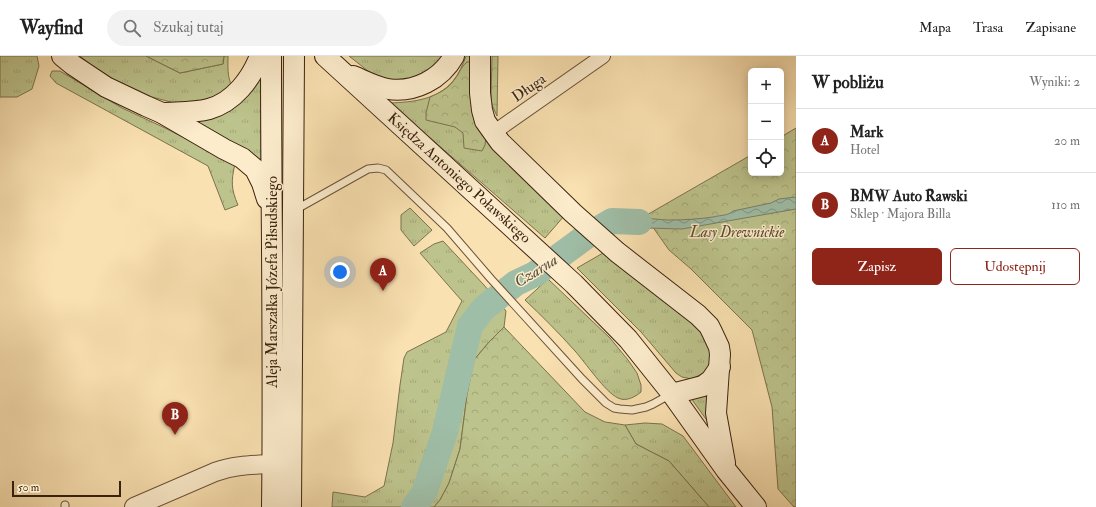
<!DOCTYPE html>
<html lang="pl">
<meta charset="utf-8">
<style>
body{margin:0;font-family:"IM FELL Double Pica",serif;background:#f2f2f2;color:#222}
.controls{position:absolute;right:12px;top:12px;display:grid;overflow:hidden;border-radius:6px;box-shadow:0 2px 10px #0003}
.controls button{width:36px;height:36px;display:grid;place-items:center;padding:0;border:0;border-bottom:1px solid #e0e0e0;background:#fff;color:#222;font:20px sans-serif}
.scale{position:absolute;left:12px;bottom:10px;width:109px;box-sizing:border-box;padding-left:4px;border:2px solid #3b220f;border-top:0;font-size:11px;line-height:14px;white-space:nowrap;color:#3b220f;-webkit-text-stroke:3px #fceccc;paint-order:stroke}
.you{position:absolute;left:340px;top:216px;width:14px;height:14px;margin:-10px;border:3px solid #fff;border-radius:50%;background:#1a73e8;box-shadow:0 0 0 6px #1a73e833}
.badge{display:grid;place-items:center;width:26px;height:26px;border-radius:50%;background:#8f2418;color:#fff;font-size:13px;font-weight:700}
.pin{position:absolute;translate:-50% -33px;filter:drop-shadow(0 1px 2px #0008)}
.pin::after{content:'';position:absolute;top:21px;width:14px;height:12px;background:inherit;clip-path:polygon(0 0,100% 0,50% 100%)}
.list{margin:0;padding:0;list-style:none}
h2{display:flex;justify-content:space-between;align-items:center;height:52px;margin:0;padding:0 16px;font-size:17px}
h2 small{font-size:13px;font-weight:400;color:#767676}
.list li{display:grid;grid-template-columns:26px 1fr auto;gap:12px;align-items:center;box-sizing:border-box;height:64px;padding:0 16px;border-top:1px solid #e0e0e0}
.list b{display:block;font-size:15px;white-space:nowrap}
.list p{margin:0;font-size:13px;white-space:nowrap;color:#767676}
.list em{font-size:13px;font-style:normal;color:#767676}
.actions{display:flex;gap:8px;padding:12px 16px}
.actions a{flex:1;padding:9px 0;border:1px solid #8f2418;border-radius:6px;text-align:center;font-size:14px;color:#8f2418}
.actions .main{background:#8f2418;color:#fff}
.icon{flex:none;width:22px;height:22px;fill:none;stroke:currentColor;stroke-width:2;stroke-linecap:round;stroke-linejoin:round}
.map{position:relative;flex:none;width:796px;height:451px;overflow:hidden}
header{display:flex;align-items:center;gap:24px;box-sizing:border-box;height:56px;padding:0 20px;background:#fff;border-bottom:1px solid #e0e0e0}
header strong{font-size:19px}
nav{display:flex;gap:22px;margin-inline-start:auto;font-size:14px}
.search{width:280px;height:36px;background:#f2f2f2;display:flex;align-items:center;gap:10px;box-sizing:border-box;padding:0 14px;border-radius:22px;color:#767676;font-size:15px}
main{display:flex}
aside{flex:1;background:#fff}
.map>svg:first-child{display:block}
.grass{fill:url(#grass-tufts);stroke:#7c724e}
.forest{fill:url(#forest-crowns);stroke:#7c724e}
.water{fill:url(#water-waves);stroke:#77806a}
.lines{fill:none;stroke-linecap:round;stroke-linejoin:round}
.river{stroke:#9fbea7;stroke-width:26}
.service-casing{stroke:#6b5238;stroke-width:9}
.minor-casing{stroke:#6b5238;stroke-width:16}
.tertiary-casing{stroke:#6b5238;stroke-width:20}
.secondary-casing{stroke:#3b220f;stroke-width:22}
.service{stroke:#fceccc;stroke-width:7}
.minor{stroke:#fceccc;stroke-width:14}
.tertiary{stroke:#fceccc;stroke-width:18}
.secondary{stroke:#fceccc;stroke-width:20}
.labels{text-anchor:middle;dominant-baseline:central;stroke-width:3;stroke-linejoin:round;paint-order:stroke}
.street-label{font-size:15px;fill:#3b220f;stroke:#fceccc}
.park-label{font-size:15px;font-style:italic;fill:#5c4a2e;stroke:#fceccc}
.water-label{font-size:16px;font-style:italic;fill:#59513d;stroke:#fceccc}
</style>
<header>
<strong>Wayfind</strong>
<div class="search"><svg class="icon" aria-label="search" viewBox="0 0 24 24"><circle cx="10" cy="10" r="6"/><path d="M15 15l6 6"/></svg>Szukaj tutaj</div>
<nav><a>Mapa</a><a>Trasa</a><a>Zapisane</a></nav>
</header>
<main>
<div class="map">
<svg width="796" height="451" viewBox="0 0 796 451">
<defs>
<pattern id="grass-tufts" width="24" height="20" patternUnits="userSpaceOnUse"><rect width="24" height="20" fill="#bdc38c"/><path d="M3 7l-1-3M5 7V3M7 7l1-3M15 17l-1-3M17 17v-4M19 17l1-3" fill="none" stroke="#a3a778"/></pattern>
<pattern id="forest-crowns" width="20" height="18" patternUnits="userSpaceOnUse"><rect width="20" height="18" fill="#bdc38c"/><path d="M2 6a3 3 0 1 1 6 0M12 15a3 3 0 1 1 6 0" fill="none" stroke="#a3a778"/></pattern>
<pattern id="water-waves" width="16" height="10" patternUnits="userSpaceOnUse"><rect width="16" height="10" fill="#9fbea7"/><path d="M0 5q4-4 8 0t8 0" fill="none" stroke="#839a86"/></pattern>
</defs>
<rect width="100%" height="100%" fill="#fae1b1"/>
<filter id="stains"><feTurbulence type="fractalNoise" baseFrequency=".005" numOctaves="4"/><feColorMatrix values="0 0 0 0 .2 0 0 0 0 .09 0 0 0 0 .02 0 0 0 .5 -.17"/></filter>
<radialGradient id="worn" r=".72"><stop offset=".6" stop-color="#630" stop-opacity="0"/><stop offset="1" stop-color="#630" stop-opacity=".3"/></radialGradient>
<g class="grass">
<polygon points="0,0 37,0 39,10 32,33 17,41 0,41"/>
<path d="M80,0H146L180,17L223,8L224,0H228C228,10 227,21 232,30L210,46L174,47L145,39L126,31L96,13Z"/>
<polygon points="349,0 444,0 440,5 419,21 395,25 377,20 368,15"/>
<path d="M466,0H474L473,37L565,159L545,182L390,47C413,46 437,44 453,25C459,18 463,8 466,0Z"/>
<path d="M52,15H60L122,52L165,72L235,108C231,125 231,133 238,149L225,154L208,110L56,27L50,20Z"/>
<polygon points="260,20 261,21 261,104 196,66 194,63"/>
<polygon points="410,152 432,174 414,190 401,174 401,159"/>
<polygon points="443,185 484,229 506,255 504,271 489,286 474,304 467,339 460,393 449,427 440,444 434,451 332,451 333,436 365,441 384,430 393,387 400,329 404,302 407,296 446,276 462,245 420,197 434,188"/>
<polygon points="603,197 610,203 614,199 701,274 711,292 711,307 705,316 692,323 682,321 676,317 641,276 577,212"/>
<path d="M548,223L610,282L628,304L637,317L641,329V336C635,341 626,346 618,342C605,336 585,306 575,295C559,277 542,260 525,244Z"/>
<polygon points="710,336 711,370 693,345 692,342"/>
<polygon points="645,367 662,368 683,380 736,451 709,451 669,405 636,388 625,369"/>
</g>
<g class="forest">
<polygon points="146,0 224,0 223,8 180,17"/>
<polygon points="492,0 498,0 497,60 492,49 491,42"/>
<path d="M467,6H474L486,82L485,89L482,95L464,92L463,77L455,71L426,64V57L430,41C439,37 448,33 454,24C460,17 460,12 467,6Z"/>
<polygon points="796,72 796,451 794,451 778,433 772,351 752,274 691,213 669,194 645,160 751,99 751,117 781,117 781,81"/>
<polygon points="504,271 585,356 605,366 625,369 636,388 669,405 709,451 434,451 440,444 449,427 460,393 467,339 474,304 489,286"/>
</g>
<path class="water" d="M796,141V153L682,173L646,172L624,168L607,171L600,165C611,156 654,164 670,164C684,164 699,163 713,161C720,159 728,160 733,155L771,147L779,143Z"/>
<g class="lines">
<polyline class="river" points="414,451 424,437 445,376 470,270 484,252 516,227 535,218 588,179 612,165 639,166"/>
<defs>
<g id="service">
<polyline points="295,154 368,113 378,112 386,114 447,172 491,223 582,323 606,347 614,352 620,353 632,354 646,351 653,348 671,338"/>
<polyline points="65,449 65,451"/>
</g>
<polyline id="minor" points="493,77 603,0"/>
<path id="tertiary" d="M134,451L215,416C234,409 252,409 272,408"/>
<g id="secondary">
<polyline points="62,0 73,9 106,31 146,50 162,57 224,93 242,102 255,113 262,127 267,143"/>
<path d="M271,0C271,150 274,301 272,451"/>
<polyline points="325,0 574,228 628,283 672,338 726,414 756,451"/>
<polyline points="480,0 480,37 482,54 485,65 500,86 573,157 617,196 698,259 709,270 712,276 719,291 720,298 716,357 725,407"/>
<path d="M353,20C365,25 376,31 388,33C415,37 441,23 454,0"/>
<path d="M162,57C178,56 194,57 209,53C234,46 251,23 260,0"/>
<polyline points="672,338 703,330 711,324 720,311"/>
<polyline points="291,451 294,0"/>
</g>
</defs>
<use href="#service" class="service-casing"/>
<use href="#minor" class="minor-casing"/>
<use href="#tertiary" class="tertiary-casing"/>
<use href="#secondary" class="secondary-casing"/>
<use href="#service" class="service"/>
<use href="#minor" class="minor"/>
<use href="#tertiary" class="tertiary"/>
<use href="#secondary" class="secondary"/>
</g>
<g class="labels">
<g class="street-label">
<text transform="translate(529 32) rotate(-35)">Długa</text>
<text transform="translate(459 122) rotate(42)">Księdza Antoniego Poławskiego</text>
<text transform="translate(272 226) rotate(-90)">Aleja Marszałka Józefa Piłsudskiego</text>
</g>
<g class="park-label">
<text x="737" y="176">Lasy Drewnickie</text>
</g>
<g class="water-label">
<text transform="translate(536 215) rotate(-32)">Czarna</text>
</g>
</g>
<rect width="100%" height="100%" filter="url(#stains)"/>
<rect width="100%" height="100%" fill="url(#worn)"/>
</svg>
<div class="controls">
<button>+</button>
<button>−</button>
<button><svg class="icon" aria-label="locate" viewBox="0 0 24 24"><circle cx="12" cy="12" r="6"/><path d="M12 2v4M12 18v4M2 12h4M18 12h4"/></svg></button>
</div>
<div class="scale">50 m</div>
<div class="you"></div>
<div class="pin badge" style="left:383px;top:235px">A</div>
<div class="pin badge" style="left:175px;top:379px">B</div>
</div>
<aside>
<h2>W pobliżu<small>Wyniki: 2</small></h2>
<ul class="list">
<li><span class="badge">A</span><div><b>Mark</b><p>Hotel</p></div><em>20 m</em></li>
<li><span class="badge">B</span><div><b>BMW Auto Rawski</b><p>Sklep · Majora Billa</p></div><em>110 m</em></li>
</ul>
<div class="actions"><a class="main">Zapisz</a><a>Udostępnij</a></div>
</aside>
</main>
